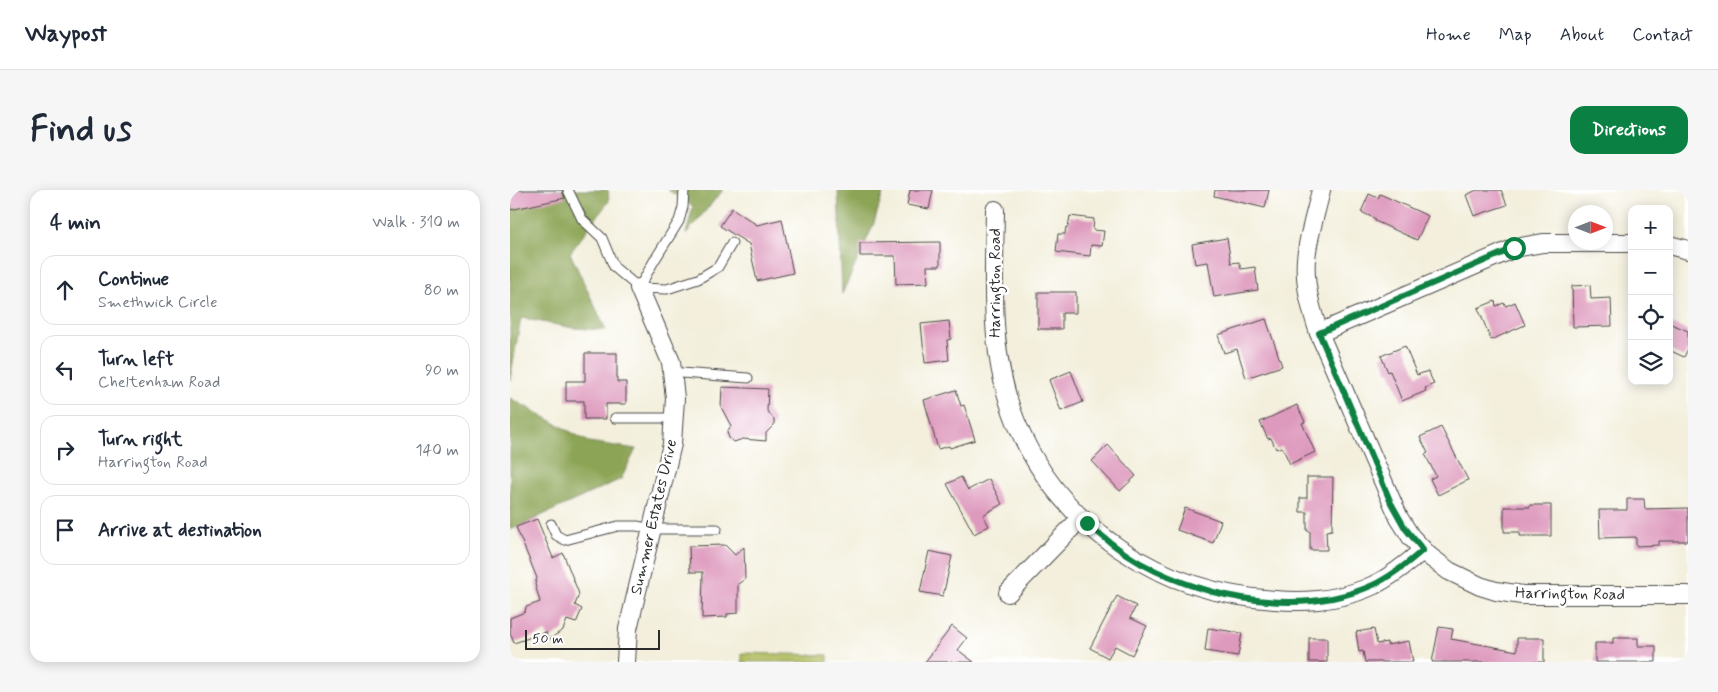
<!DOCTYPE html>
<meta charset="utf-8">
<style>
body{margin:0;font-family:Mynerve,sans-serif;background:#f6f6f7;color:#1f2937}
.controls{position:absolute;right:15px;top:15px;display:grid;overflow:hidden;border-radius:10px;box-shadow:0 2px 12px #0003}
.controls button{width:45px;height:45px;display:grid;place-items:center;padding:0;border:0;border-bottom:1px solid #e0e1e3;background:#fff;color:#1f2937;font:25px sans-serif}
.compass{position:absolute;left:1058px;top:15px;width:45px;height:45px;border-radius:50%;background:#fff;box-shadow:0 2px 12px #0003;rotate:90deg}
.scale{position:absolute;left:15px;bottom:12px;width:135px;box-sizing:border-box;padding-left:5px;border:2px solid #2b2b2b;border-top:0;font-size:14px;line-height:18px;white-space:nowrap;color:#2b2b2b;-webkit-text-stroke:4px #fff;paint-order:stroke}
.stop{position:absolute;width:15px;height:15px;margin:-11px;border:4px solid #0b8043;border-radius:50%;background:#fff}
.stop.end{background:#0b8043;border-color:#fff;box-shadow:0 1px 5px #0008}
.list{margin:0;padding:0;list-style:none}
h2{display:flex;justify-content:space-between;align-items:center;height:65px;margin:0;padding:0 20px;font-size:21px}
h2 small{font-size:16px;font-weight:400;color:#747a83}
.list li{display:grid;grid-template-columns:32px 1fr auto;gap:15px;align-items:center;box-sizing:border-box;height:70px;margin:0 10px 10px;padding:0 10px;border:1px solid #e0e1e3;border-radius:15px}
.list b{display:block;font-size:19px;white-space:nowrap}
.list p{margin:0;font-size:16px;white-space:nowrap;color:#747a83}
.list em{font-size:16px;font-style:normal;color:#747a83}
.icon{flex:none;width:28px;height:28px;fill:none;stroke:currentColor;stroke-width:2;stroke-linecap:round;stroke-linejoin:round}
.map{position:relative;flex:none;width:1178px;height:472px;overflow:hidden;border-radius:15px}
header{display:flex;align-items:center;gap:30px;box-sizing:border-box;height:70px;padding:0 25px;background:#fff;border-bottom:1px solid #e0e1e3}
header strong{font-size:24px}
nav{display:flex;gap:28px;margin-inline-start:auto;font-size:18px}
.intro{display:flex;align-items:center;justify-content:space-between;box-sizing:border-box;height:120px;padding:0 30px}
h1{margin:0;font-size:35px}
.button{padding:12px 22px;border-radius:15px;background:#0b8043;color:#fff;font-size:18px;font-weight:700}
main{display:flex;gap:30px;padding:0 30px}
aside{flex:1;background:#fff;border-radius:15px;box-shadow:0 2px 12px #0003}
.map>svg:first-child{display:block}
.green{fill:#b0bc5e;stroke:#6e7444}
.forest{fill:#8ca455;stroke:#5c6840}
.building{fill:#de9abd}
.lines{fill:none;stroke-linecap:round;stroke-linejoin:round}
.service-casing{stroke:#494846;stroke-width:11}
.minor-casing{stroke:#494846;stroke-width:20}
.service{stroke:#fff;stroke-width:9}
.minor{stroke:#fff;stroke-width:18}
.route{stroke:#0b8043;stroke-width:6}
.labels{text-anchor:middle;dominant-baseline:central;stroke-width:5;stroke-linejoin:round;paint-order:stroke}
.street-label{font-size:16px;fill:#2b2b2b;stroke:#fff}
</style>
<header>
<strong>Waypost</strong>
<nav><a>Home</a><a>Map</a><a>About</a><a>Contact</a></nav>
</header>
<div class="intro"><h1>Find us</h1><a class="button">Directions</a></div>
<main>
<aside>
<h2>4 min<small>Walk · 310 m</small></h2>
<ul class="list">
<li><svg class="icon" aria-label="ahead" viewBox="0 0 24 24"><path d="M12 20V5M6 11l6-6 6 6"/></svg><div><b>Continue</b><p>Smethwick Circle</p></div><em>80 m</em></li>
<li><svg class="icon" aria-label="left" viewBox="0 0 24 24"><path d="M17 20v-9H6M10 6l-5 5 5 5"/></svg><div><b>Turn left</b><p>Cheltenham Road</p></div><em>90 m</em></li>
<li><svg class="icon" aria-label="right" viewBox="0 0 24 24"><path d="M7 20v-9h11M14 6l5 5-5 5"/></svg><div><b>Turn right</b><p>Harrington Road</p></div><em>140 m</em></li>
<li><svg class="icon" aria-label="arrive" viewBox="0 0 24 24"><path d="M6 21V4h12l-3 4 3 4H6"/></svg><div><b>Arrive at destination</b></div></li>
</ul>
</aside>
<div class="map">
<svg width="1178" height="472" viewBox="0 0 1178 472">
<rect width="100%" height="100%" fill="#fff"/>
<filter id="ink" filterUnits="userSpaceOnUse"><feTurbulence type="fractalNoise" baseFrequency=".02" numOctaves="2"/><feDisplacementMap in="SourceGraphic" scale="10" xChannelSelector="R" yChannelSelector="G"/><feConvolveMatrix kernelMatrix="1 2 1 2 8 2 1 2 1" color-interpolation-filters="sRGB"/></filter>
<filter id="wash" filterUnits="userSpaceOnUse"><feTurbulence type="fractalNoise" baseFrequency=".0096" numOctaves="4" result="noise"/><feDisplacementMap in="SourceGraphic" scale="20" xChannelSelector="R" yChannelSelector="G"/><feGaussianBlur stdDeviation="1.12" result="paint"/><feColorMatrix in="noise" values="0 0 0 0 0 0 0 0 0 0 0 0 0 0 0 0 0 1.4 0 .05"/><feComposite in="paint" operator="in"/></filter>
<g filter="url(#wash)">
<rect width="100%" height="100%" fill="#f3efdc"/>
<polygon class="green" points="232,463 318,465 318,472 232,472"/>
<g class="forest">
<polygon points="0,0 98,0 99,11 60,63 96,140 63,138 11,128 0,190"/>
<polygon points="158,0 213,0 176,44 183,16"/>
<polygon points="328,0 374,0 363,36 332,104"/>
<polygon points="0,208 79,252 126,259 111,289 0,340"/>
</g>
<g id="blocks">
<g class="building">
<polygon points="0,0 52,0 55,8 0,20"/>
<polygon points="400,0 423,0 419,19 397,15"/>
<polygon points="705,0 759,0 755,18 704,6"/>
<polygon points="967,0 991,0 997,15 964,26 956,5"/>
<polygon points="859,4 868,8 870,4 918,26 907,50 865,31 866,29 851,22"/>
<polygon points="222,18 247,35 272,29 283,83 247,91 239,54 210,36"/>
<polygon points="560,26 584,29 583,40 594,41 592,56 581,55 580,66 546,62 548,44 555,44 556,37 558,37"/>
<polygon points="717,48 721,73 729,72 731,79 745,77 748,100 704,107 698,72 685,74 682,54"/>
<polygon points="430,52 430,76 417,76 418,93 386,94 385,66 350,66 350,53"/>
<polygon points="1080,95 1081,109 1101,108 1102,136 1063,137 1062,96"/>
<polygon points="528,102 566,102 566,123 552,123 552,139 528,139"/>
<polygon points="985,111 986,116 994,113 996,116 1005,112 1015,135 981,150 968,118"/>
<polygon points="756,129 772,176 736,188 727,159 714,163 708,145"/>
<polygon points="439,131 441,149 437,150 439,170 415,173 411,134"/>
<polygon points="1159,133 1178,141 1178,159 1174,167 1159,160"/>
<polygon points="895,156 907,185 918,181 924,194 915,198 916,201 892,211 880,181 878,182 871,166"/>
<polygon points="75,163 107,163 107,192 116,192 116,214 96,214 96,229 74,229 74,211 56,211 56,191 75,191"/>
<polygon points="561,181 573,212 551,221 539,190"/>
<polygon points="212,197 258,199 257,221 264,229 264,235 256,243 256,251 233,249 224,252 219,248 217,242 221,236 211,217"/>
<polygon points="446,200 451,216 454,215 465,250 440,258 439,256 428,259 414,210"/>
<polygon points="787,215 795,232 792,233 805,262 780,274 772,257 766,259 761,248 758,249 750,232"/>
<polygon points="931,237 958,290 928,305 920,289 926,286 915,264 918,263 910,247"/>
<polygon points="598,255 626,286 610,301 582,271"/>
<polygon points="451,287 458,300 479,289 492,314 473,325 479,336 464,344 437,294"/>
<polygon points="797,287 823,287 822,340 816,341 817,360 800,360 800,341 797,341 797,322 790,322 790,308 797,308"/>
<polygon points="1117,309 1134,309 1135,319 1178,318 1178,351 1149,351 1149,355 1126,356 1126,347 1090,348 1089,320 1117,320"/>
<polygon points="1020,315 1041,315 1041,346 1010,346 1010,342 994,342 994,317 1020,317"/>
<polygon points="675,318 711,331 703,353 667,340"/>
<polygon points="27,329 43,368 53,363 69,404 65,415 72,419 66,433 57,430 53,440 38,450 36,442 4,453 0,443 0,428 15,422 16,417 30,412 25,394 27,388 6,337"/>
<polygon points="215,355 225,365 234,357 235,389 228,394 228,423 217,424 217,427 192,428 193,382 180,382 179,356"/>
<polygon points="419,361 442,366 433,406 410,402"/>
<polygon points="607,406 626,416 620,428 637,436 622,465 605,456 598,468 580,458"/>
<polygon points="442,436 457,448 448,460 464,472 415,472"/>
<polygon points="929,437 943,439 941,449 1007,461 1007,448 1034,448 1034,472 922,472"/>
<polygon points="698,438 732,443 728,466 695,461"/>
<polygon points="864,439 867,454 877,452 877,455 899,451 903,472 855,472 853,461 849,462 846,442"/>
<rect x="799" y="448" width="18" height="24"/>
<polygon points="1103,448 1128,448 1128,456 1146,456 1146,472 1085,472 1085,453 1103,453"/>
</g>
</g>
</g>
<g filter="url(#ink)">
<use href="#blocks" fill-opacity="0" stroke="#494846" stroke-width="1"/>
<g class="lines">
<defs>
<g id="service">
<polyline points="58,0 72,29 92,48 104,77 129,98 157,99 188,89 208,77 222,53"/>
<polyline points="129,98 144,71 169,31 173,17 174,0"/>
<polyline points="162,184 171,183 238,188"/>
<polyline points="105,228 164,228"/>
<polyline points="41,334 46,345 55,350 108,336 127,336 142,339 207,339"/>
</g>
<g id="minor">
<path d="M811,0C806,23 798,46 796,69C794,94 801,119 809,143L889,328L901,347L919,366L939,381L970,396L986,401L1012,405H1178"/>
<path d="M485,20C484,93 478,163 506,232C550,339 651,403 765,410C799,413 832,410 864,395C882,386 898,373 913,360"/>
<polyline points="1159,55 1178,60"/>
<polyline points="809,143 1005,58 1033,53 1122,53"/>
<polyline points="498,403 571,328"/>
<polyline points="116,472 118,439 162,254 165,208 161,172 129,98"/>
</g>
</defs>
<use href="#service" class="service-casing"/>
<use href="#minor" class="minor-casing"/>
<use href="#service" class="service"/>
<use href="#minor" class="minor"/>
</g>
</g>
<g class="lines" filter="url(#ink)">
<path class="route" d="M577,333C594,348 612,363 632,374C699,410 793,427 863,395C882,386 898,373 913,360L895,338L881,313L809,143L1004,58"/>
</g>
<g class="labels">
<g class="street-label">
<text transform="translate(485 93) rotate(-90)">Harrington Road</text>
<text transform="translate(144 327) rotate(-77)">Summer Estates Drive</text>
<text transform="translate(1060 404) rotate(1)">Harrington Road</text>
</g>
</g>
</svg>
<div class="controls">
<button>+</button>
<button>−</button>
<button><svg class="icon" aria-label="locate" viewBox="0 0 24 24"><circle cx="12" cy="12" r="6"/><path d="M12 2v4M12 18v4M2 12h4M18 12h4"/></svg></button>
<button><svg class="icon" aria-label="layers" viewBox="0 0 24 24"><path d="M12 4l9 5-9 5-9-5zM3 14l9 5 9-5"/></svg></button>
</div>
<svg class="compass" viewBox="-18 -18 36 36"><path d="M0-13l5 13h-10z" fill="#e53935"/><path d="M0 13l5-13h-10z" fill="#747a83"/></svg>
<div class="scale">50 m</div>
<div class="stop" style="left:1004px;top:58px"></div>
<div class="stop end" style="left:577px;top:333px"></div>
</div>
</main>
